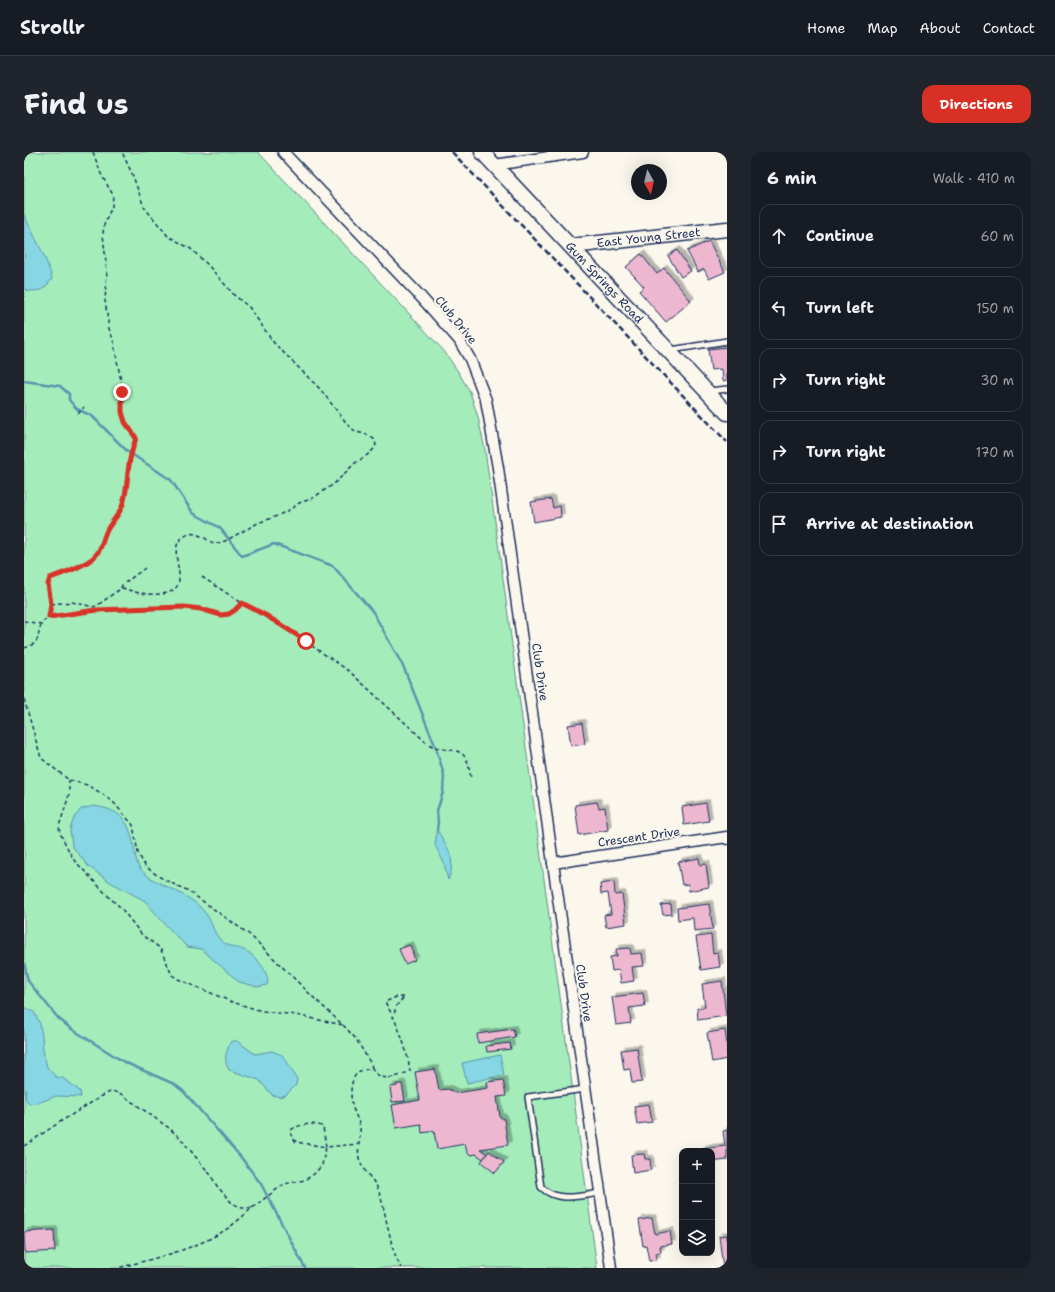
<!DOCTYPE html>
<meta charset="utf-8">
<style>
body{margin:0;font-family:"Shantell Sans",sans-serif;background:#20242c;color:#f1f3f6}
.controls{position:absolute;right:12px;bottom:12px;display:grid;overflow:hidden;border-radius:8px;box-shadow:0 4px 16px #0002}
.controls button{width:36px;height:36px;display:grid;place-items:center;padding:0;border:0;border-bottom:1px solid #363941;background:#171b24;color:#f1f3f6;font:20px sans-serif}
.compass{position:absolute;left:607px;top:12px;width:36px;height:36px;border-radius:50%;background:#171b24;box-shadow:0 4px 16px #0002;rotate:172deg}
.stop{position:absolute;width:12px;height:12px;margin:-9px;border:3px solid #d93025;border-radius:50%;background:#fff}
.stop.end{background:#d93025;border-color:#fff;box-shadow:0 1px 4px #0008}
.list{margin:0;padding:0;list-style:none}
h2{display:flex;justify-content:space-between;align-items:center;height:52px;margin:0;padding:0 16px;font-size:17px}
h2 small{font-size:13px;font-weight:400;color:#9ea1a6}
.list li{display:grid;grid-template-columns:26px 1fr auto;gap:12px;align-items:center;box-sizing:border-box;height:64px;margin:0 8px 8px;padding:0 8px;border:1px solid #363941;border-radius:12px}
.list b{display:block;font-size:15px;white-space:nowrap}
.list em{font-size:13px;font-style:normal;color:#9ea1a6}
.icon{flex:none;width:22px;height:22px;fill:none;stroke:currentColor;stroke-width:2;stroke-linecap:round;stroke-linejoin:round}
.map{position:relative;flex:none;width:703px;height:1116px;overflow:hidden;border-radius:12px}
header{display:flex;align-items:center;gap:24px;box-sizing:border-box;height:56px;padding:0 20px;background:#171b24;border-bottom:1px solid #363941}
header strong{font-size:19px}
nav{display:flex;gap:22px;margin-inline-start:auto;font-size:14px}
.intro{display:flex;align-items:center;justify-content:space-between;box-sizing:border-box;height:96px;padding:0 24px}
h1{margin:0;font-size:28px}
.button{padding:10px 18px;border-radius:12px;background:#d93025;color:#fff;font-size:14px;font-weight:700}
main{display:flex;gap:24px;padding:0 24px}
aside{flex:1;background:#171b24;border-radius:12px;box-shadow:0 4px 16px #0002}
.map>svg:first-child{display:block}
.green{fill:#a4edbb;stroke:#608e8c}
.water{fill:#86d6e3;stroke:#5b93ae}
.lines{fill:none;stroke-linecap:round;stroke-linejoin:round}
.stream{stroke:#5b93ae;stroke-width:2.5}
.building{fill:#edb7cf;stroke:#1b2f5e;filter:url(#shadow)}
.lane-casing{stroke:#1b2f5e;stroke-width:8}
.street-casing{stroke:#1b2f5e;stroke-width:13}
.secondary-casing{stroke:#1b2f5e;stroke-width:17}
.path{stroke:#1b2f5e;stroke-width:1.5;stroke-dasharray:4 3;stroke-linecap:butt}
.lane{stroke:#fbf7ec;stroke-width:5}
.street{stroke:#fbf7ec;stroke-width:10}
.secondary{stroke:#fbf7ec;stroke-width:14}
.rail{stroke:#1b2f5e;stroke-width:2.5;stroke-dasharray:6 3;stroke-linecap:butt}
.route{stroke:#d93025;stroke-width:5}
.labels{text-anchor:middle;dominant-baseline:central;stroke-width:4;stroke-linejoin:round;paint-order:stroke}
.street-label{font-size:12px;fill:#1b2f5e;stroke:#fbf7ec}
</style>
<header>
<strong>Strollr</strong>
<nav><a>Home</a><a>Map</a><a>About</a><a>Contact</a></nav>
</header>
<div class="intro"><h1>Find us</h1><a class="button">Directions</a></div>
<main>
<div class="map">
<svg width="703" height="1116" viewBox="0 0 703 1116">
<defs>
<filter id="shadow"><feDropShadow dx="3.5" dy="-3.5" stdDeviation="0" flood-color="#0004"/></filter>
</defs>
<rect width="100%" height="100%" fill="#fbf7ec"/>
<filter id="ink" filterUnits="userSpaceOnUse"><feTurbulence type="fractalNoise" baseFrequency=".025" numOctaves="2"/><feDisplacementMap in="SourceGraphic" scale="8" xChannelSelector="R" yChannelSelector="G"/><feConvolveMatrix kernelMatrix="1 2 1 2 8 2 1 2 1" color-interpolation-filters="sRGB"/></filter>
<g filter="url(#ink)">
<polygon class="green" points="0,0 234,0 420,199 433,218 446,240 454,265 461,298 477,412 573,1116 0,1116"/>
<g class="water">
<path d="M0,62C9,84 23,104 28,127C19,139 17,139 3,139L0,135Z"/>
<path d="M70,654C98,658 105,669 110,695C111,701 112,708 114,713C118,721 125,725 132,729C150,739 170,745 182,762C188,769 189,780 195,786C204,797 212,794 222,799C232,804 247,822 243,833L234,835L215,830L177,797L163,795L138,769L121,749L86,730L64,714L48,694L46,677L50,666L57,657Z"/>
<path d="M413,678C424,695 433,708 424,728L420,711L411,693Z"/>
<polygon points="0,855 10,860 16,872 18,883 19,898 23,915 32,925 39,926 56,939 57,945 32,944 14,951 5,952 1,946 2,938 0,937"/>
<path d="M207,889H213L231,902L248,899L258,903L262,908L273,927L272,933L262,943L256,945L248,943L235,928L205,918C199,908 202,899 207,889Z"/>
<polygon points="476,903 480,923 443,931 438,911"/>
</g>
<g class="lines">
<g class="stream">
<polyline points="0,229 36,234 45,242 45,248 53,257 68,264 103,299 147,328 169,361 196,376 218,404 250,392 309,414 349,460 380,516 412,596 420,623 419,640 413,659 414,670 413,678"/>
<polyline points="0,810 4,829 34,866 46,876 100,910 150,932 159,939 216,1004 237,1032 281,1116"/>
</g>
</g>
<g class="building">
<polygon points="685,89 701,120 685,127 680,117 674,120 663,99"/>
<polygon points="653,98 667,119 657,125 644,104"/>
<polygon points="617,102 633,122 640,116 667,149 642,170 615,139 620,135 602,115"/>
<polygon points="703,195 703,228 699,229 698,217 687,218 684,197"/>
<polygon points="527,347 529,356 536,354 537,365 510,370 507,350"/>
<polygon points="558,571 561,592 547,594 544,573"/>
<polygon points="573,650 575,656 581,655 584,678 555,683 551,653"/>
<polygon points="682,651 685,669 660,673 658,655"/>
<polygon points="675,706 676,713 682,712 685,735 665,739 664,732 658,733 654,710"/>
<polygon points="590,730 591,743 598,742 602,772 582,775 580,763 587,762 584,741 577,742 576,732"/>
<polygon points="647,752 648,762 639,763 637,753"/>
<polygon points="685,752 689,777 670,779 669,766 654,768 653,756"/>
<polygon points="687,783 689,802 694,801 696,815 677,818 672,785"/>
<polygon points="386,793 391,808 381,812 375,797"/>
<polygon points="606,796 607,802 618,801 620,814 608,815 610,829 597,831 595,818 588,819 586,805 593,804 592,797"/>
<polygon points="698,829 702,864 674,868 673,856 681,855 678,832"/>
<polygon points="619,841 621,854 605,856 607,871 592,873 588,845"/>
<polygon points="489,877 491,885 454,891 453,882"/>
<polygon points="701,878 703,893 703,907 688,910 683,881"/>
<polygon points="486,891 487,897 463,900 462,894"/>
<polygon points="613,896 618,930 608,931 606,917 600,918 597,898"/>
<polygon points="411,917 415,938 424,937 432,941 464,936 463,930 479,928 482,944 473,945 476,965 480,967 484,993 456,997 463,1002 459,1007 452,1002 447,1003 443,1000 441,992 413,997 410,979 398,981 397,972 372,976 368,953 396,948 391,920"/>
<polygon points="373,932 378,932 381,949 368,950 366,935 373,934"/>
<polygon points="625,952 628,970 613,972 610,954"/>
<polygon points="703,978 703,1008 688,1010 688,999 678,999 678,997 701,994 699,979"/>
<polygon points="465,999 480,1010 471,1021 457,1010"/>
<polygon points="620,1002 621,1007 626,1007 627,1018 609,1021 607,1003"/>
<polygon points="628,1066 631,1082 646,1079 648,1092 636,1094 637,1100 632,1101 633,1108 625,1109 622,1093 619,1094 615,1068"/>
<polygon points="30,1078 31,1099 1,1101 0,1080"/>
<polygon points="703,1083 703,1115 699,1116 695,1084"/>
</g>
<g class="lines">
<defs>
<g id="lane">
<polyline points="647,198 703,189"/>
<polyline points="686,239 703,237"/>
<path d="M561,937L504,945L517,1035C533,1051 556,1044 576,1041"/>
</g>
<g id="street">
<polyline points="259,0 397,145 435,188 446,207 462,248 474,316 529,711 587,1116"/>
<polyline points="470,13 559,0"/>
<polyline points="529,711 703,685 703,687"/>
</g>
<g id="secondary">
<path id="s1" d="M458,0L703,261"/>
<path id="s2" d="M547,94L703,77"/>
</g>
</defs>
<use href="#lane" class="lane-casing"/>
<use href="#street" class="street-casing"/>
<use href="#secondary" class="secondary-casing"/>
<g class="path">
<polyline points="54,262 60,255"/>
<polyline points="178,425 218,451"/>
<polyline points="97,436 98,433 121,416"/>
<path d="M27,452L48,450L70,455C80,450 88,441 99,436C111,441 123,443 136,442C172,439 144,406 155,389C156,387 158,386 160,385C163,382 167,381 171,382C178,383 184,389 191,392L201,389L234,371L253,364L267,357L275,351L287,347L310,332L331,311L342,304L349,298L352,293L350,287L341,282L332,280L324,273L296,237L250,191L225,155L211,144L183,112L167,97L144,84L120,55L109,24L98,0"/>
<path d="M25,465L72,459L160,455L177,457L197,463L205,462L218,451L263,477L325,519L404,592C430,605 442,587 447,627"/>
<polyline points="0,469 17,472"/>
<path d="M0,496C17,491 12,487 17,473C19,468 25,466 26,460C28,449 22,438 26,426C39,421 64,413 72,403C78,396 79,386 83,378C88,369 96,362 99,352C103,339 103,326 105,313C106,304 109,295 112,286L101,270L98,260L97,229L89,187L85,177L81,148L83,120L79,82L80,73L88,54L89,43L77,22L69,0"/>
<path d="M0,547L17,606L45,628L63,633L77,641L90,651L109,673L114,701L121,714L134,724L147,731L163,738L226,783L289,845L320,874L332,887L347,912L348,916C344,917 340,918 336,919C325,925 326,946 329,956C331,963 335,968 336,976C337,986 333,996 335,1006C338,1020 351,1027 355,1040C360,1054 362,1070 366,1084C368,1095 372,1106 377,1116"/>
<polyline points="45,628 45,642 42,653 35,674 36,681 45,699 50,708 85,745 97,756 118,783 136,796 148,823 154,827 208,850 238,859 272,863 319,873"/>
<path d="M348,916C356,932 374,925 386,919C383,895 373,870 361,850L372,845H381C373,851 371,855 370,865"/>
<path d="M0,994L36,970L78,944L88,939L97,942L145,976L156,986L186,1022L193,1034L208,1051L218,1056H228C217,1066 205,1077 191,1084C161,1100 127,1107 94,1116"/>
<path d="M228,1056L260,1032L281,1028L290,1022L298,1013L302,995L272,990L267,983V978C274,972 292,970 299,975L302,995L334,992"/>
</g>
<use href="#lane" class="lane"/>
<use href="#street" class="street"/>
<use href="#secondary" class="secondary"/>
<polyline class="rail" points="428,0 703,290"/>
</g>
</g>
<g class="lines" filter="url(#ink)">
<path class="route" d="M98,240V260L101,270L112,286C109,295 106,304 105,313C103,326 103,339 99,352C96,362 88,369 83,378C79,386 78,396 72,403C64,413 39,421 26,426L24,432L27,452L25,465L72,458L160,455L177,457L197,463L205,462L211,458L218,451L243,464L282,489"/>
</g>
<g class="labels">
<g class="street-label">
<text stroke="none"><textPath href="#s2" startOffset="78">East Young Street</textPath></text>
<text stroke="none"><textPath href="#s1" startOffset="179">Gum Springs Road</textPath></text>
<text transform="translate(432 168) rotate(51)">Club Drive</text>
<text transform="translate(516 520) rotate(82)">Club Drive</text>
<text transform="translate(615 685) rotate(-8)">Crescent Drive</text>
<text transform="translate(560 841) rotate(82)">Club Drive</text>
</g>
</g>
</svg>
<div class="controls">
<button>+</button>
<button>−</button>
<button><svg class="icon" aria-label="layers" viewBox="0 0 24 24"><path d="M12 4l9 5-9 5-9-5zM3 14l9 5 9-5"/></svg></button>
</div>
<svg class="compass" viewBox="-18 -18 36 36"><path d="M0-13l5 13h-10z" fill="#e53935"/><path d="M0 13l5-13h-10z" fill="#9ea1a6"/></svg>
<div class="stop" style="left:282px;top:489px"></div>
<div class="stop end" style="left:98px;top:240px"></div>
</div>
<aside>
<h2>6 min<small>Walk · 410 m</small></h2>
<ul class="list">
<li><svg class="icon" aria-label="ahead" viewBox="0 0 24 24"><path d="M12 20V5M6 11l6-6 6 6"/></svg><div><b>Continue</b></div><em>60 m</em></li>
<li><svg class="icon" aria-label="left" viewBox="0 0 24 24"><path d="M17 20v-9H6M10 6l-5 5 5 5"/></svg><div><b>Turn left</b></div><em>150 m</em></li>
<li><svg class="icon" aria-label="right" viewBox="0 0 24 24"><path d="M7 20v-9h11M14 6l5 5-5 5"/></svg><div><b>Turn right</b></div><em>30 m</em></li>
<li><svg class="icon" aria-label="right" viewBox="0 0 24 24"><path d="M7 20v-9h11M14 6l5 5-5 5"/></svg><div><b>Turn right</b></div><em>170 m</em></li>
<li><svg class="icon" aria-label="arrive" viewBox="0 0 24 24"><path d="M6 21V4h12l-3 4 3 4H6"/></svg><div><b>Arrive at destination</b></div></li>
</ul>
</aside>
</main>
